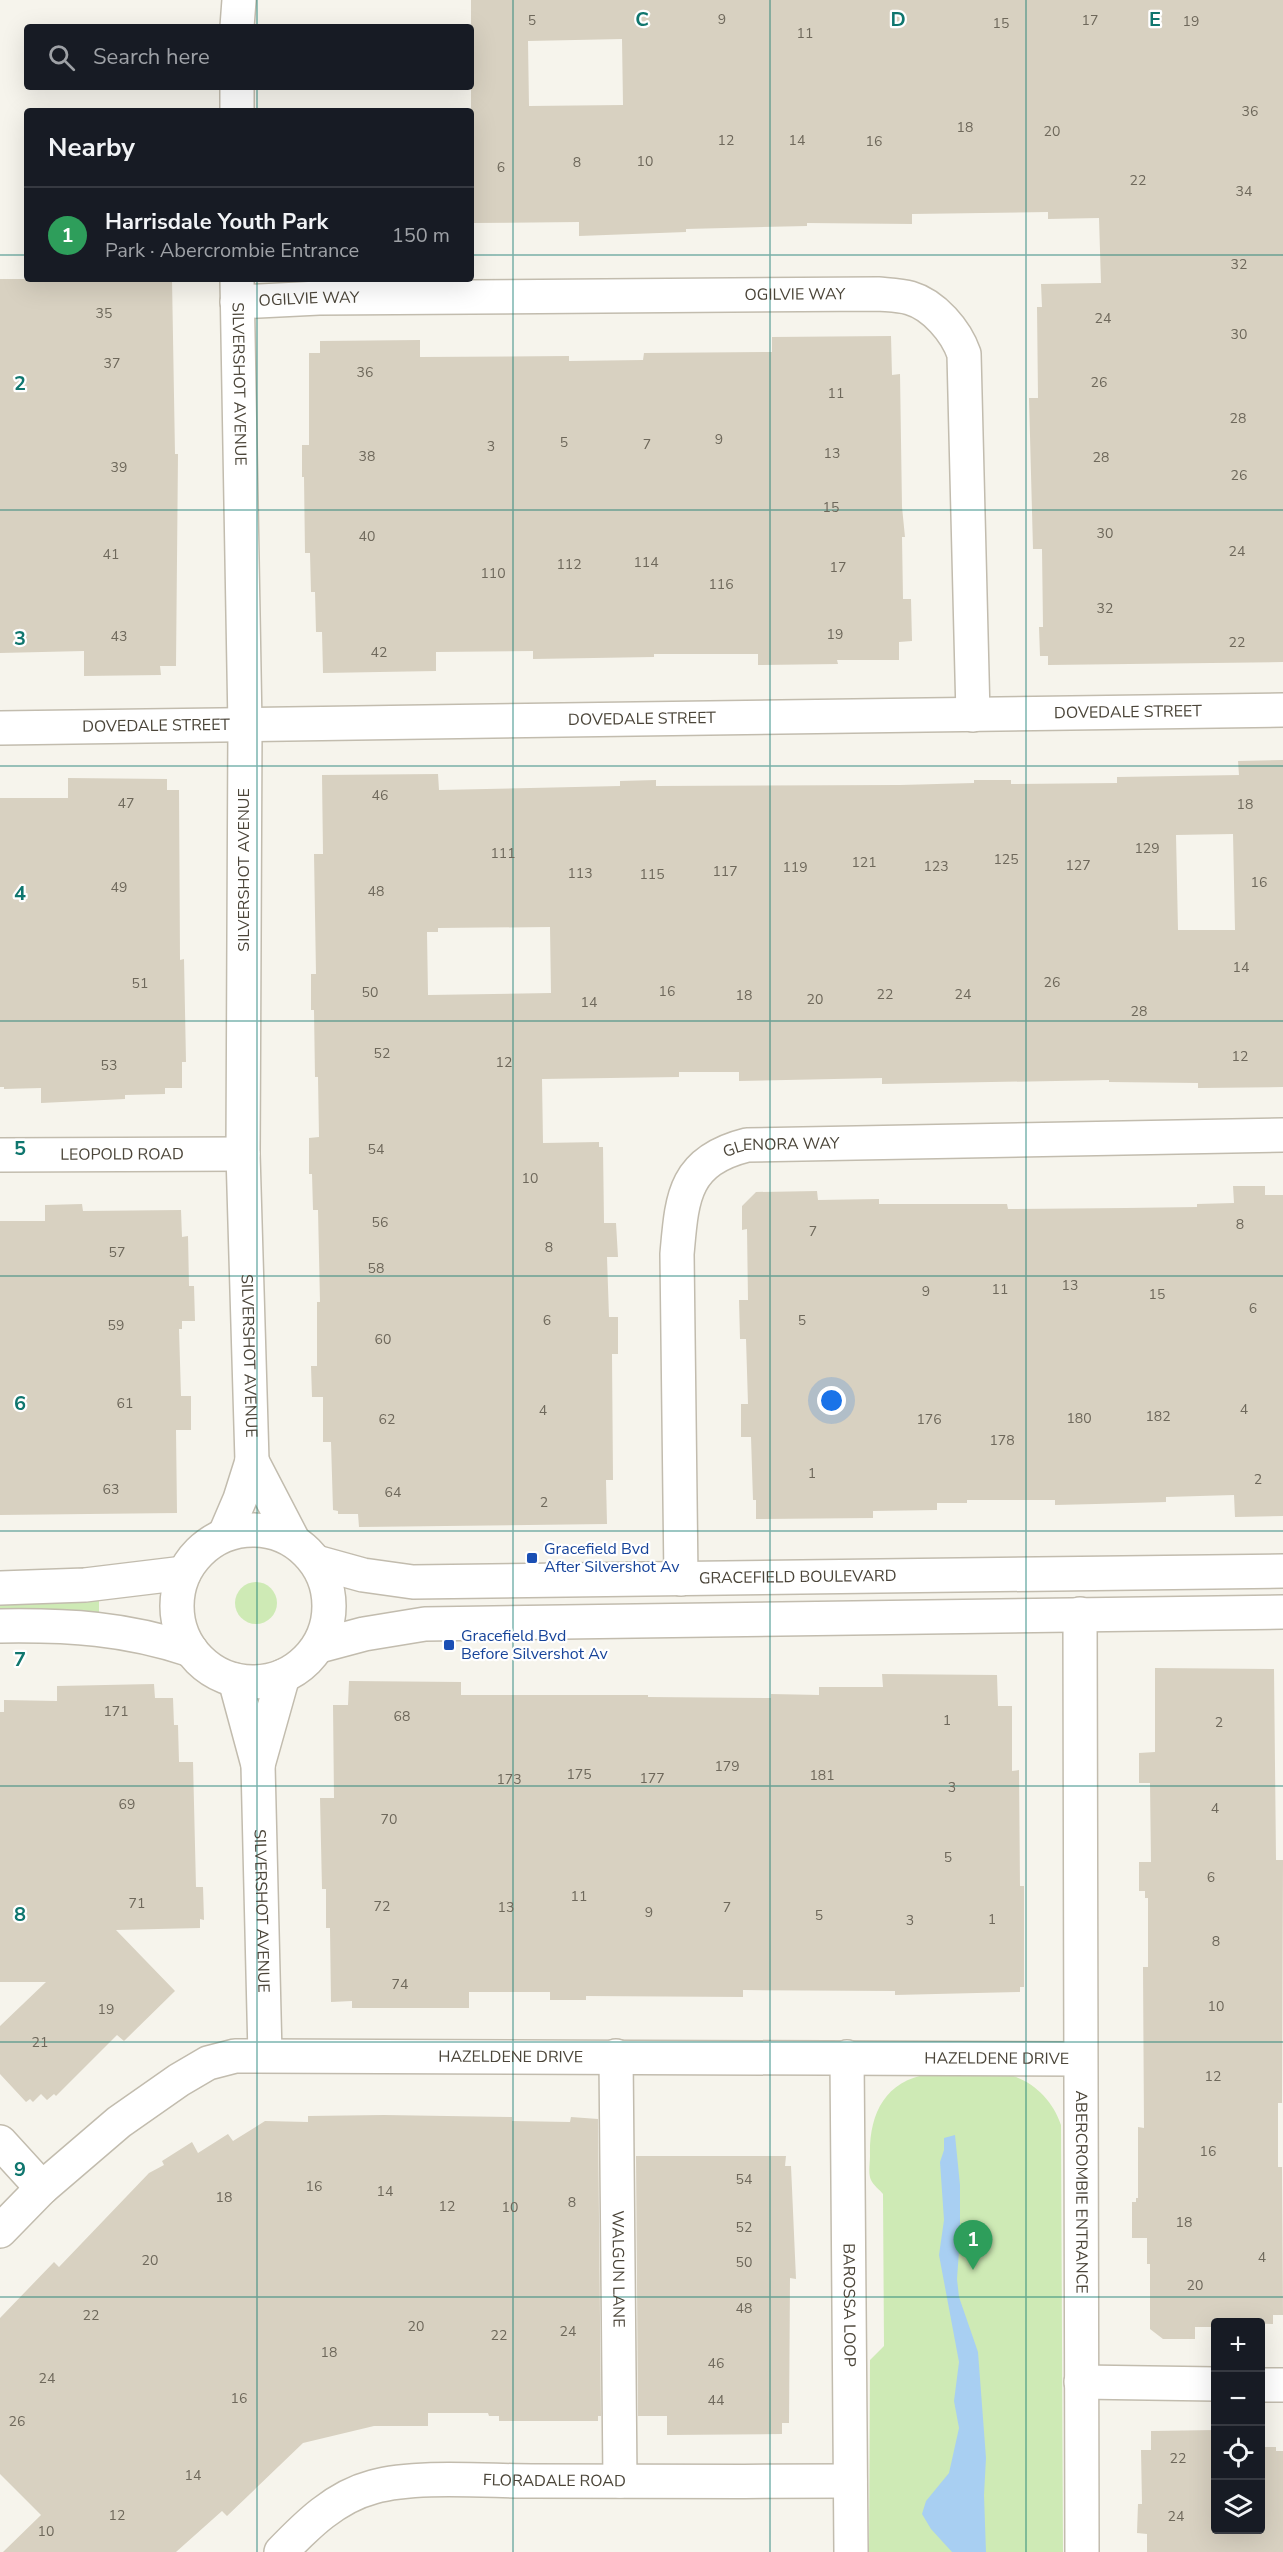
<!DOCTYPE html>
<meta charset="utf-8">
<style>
body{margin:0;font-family:"Nunito Sans",sans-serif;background:#242831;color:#f1f3f6}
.controls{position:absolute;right:18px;bottom:18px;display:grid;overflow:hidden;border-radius:6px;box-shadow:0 6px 24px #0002}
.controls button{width:54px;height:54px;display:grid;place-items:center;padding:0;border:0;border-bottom:2px solid #363941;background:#171b24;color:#f1f3f6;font:30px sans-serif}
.you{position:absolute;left:832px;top:1401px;width:21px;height:21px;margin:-15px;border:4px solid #fff;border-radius:50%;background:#1a73e8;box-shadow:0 0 0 9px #1a73e833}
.badge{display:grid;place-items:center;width:39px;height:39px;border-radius:50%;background:#8c9099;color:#fff;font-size:20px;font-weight:700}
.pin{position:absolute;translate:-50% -50px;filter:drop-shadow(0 2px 3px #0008)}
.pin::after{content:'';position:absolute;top:32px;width:21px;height:18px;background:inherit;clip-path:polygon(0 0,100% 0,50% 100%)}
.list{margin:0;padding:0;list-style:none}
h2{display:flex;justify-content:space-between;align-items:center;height:78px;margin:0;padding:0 24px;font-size:26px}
h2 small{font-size:20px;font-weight:400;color:#9ea1a6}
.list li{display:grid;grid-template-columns:39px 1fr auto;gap:18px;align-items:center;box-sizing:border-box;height:96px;padding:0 24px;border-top:2px solid #363941}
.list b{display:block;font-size:22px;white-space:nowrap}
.list p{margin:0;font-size:20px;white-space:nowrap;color:#9ea1a6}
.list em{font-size:20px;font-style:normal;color:#9ea1a6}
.icon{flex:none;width:33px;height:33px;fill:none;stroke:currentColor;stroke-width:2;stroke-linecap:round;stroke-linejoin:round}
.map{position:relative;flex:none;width:1283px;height:2552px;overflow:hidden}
.search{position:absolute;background:#171b24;box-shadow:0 6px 24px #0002;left:24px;top:24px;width:450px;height:66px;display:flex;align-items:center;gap:15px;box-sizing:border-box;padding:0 21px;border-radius:6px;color:#9ea1a6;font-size:22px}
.panel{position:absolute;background:#171b24;box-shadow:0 6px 24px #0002;left:24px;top:108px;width:450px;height:174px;border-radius:6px}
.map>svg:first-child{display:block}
.green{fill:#ceeab5}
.water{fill:#a8cff2}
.building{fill:#d8d1c1;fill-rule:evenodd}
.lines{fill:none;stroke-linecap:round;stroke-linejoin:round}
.minor-casing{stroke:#c2bcae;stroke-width:36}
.tertiary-casing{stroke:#c2bcae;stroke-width:36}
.minor{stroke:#fff;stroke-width:33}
.tertiary{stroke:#fff;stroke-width:33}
.grid{fill:none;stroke:#0f766e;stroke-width:1.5;stroke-opacity:0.55}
.transit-dot{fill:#1a4fb4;stroke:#fff;stroke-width:2}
.labels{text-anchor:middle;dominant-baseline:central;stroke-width:4.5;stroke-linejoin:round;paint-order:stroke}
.number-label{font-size:14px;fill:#6e685b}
.street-label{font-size:16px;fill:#4b4539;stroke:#fff}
.transit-label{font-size:16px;fill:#164399;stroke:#fff;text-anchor:start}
.grid-label{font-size:20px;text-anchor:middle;font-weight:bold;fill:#0f766e;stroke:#fff;stroke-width:4.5;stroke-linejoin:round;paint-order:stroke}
</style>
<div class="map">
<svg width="1283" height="2552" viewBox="0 0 1283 2552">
<rect width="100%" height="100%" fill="#f6f4ec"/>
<g class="green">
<circle cx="256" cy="1603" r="21"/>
<polygon points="99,1598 99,1614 0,1615 0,1599"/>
<path d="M929,2074L1010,2075C1034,2082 1053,2101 1061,2125L1063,2552H869L870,2360L884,2346L883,2194C880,2190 873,2185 871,2180C868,2174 870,2163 870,2156C869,2115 884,2081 929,2074Z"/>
</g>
<polygon class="water" points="955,2135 960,2185 960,2237 957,2279 959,2297 978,2352 986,2458 984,2495 986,2552 952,2552 931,2529 922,2514 926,2501 949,2473 959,2428 954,2401 959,2362 939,2255 944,2220 940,2162 944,2150 944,2138"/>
<g class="building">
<path d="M471,0H1283V662L1048,665V656H1040L1039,627H1043L1042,549H1033L1029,398H1038L1037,307H1042L1041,284L1101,283L1099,218L1048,219V212L912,214V224L807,223V226L686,229V232L579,236V222L471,223ZM622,39L623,105L529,106L528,41Z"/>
<polygon points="0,279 172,279 175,454 178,454 176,666 160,666 161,675 84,676 84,651 0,653"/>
<polygon points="891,336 892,375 900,374 902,507 905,537 902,537 903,599 911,599 912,641 899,642 899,660 837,660 838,664 758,665 758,654 654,654 654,657 533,659 533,651 436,652 436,671 323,673 322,632 316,632 315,592 311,592 310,553 305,553 304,477 302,477 302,445 309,445 309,353 320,353 320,341 420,340 420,357 569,356 569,361 643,360 644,353 772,352 772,337"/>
<path d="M1283,760V1087L1198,1088V1083L1109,1082V1080L882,1084V1078L739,1081V1072H679V1077L542,1079L543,1143L599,1142V1147H603L604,1223H616L618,1257H607L609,1317H618V1354H612L613,1480H606L607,1524L359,1527L358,1514H338V1511L333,1510L331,1442H323V1397H312L311,1366H317V1302H320L318,1210H313L312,1174H309V1138L319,1137L318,1077H315L314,1010H311V974H316L314,854H323L322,775L438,774L439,790L620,786V781L656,780V786L900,785L974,783V780H1011V784L1117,783V777L1239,775L1238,761ZM1233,834L1235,930H1178L1176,835ZM550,927L551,993L428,995L427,932H438V928Z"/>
<polygon points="68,778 167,779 167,790 179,790 180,960 184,959 186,1062 182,1062 182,1088 165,1088 165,1094 125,1095 125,1099 41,1103 41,1088 4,1089 4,1087 0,1087 0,798 68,798"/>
<polygon points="1233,1186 1265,1186 1265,1195 1283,1195 1283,1516 1235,1517 1234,1495 1166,1497 1166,1502 1096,1504 1055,1505 1055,1500 967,1500 967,1503 937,1503 937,1510 873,1511 873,1518 756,1519 756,1500 753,1500 751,1437 741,1437 741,1404 748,1404 746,1339 740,1339 739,1300 748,1300 747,1229 742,1230 742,1206 756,1192 817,1191 818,1200 879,1199 879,1204 1007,1204 1008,1209 1126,1208 1197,1207 1197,1204 1234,1203"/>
<polygon points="82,1204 83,1211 181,1210 182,1237 188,1236 189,1286 194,1286 195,1321 182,1321 182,1329 179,1329 181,1396 191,1396 191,1430 176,1430 177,1513 0,1515 0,1221 45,1221 45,1205"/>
<polygon points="1155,1668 1274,1669 1276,1860 1283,1860 1282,2103 1278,2103 1278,2167 1282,2167 1283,2315 1273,2315 1273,2324 1215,2322 1215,2327 1195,2327 1195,2339 1163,2339 1150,2329 1150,2264 1147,2264 1147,2238 1132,2238 1132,2202 1136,2202 1136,2198 1138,2198 1138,2127 1144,2128 1143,1967 1148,1967 1148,1898 1145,1898 1145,1891 1139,1891 1139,1862 1151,1862 1150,1783 1139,1783 1139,1753 1155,1752"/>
<polygon points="882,1674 997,1675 998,1706 1012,1706 1012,1771 1019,1770 1020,1886 1024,1886 1024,1987 1020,1987 1020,1992 895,1995 895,1991 743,1990 743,1997 586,1996 586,2000 550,2000 550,1992 469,1992 469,2008 352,2008 352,2001 331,2002 330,1928 326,1928 326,1889 322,1889 320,1798 334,1798 333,1705 348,1705 349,1681 461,1682 461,1695 648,1695 648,1697 771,1698 771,1694 819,1695 819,1687 883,1687"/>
<polygon points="154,1684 155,1698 173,1698 174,1725 178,1725 179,1762 193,1762 196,1887 203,1887 204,1920 200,1919 200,1928 116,1930 175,1991 124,2041 117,2035 56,2096 54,2094 47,2100 41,2094 33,2102 30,2099 26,2102 0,2074 0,2026 46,1982 0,1982 0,1712 4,1712 4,1700 57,1701 57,1686"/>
<polygon points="384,2115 512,2117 512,2121 570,2122 571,2117 598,2119 601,2416 598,2416 598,2421 499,2421 499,2416 489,2416 488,2413 428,2413 428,2426 374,2426 303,2443 227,2516 222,2511 176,2552 3,2552 41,2515 0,2474 0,2318 54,2262 59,2267 149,2173 164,2165 162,2161 192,2142 198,2153 228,2134 233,2141 265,2121 308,2122 308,2116"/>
<polygon points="636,2156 786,2156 785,2166 791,2166 796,2279 790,2278 789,2423 782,2423 782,2434 667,2435 667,2416 638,2416"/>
<polygon points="1215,2430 1215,2529 1260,2529 1260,2447 1276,2447 1276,2451 1283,2451 1283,2552 1147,2552 1147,2534 1137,2533 1138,2504 1142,2504 1141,2450 1151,2450 1151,2431"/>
</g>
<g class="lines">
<defs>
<g id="minor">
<path id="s1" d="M237,302L319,298L878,294C889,295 900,295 910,298C934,305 956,331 964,354L973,715"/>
<path id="s2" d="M0,728L1283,710"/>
<path id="s3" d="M0,1155L243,1154"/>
<polyline points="252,1461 293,1540"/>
<polyline points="225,1534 240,1499 252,1461"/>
<path id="s4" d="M681,1579L677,1254C682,1198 683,1161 747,1145L1283,1135"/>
<path id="s5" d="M1080,1614L1082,2552"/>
<path id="s6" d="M235,1680L258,1765L265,2055"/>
<polyline points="258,1765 283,1676"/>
<path id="s7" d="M616,2056L620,2481"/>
<path id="s8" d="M847,2057L851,2552"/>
<polyline points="0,2142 42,2188"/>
<path id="s9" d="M0,2231L42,2188L119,2122L179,2080L208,2063L235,2056L1080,2059"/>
<polyline points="1081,2382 1216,2384"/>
<polyline points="1260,2385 1283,2385"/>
<path id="s10" d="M281,2552C307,2525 335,2497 373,2487C416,2475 485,2481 532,2481C638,2481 744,2482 850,2481"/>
</g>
<g id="tertiary">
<polyline points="237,27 239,0"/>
<polyline points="237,111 237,87"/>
<path id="s11" d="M237,279L245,726L243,1154L252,1461"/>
<circle cx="253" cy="1606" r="76"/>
<path id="s12" d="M316,1562L363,1575L413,1582L1283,1571"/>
<polyline points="0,1588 85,1585 184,1573"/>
<path d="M0,1626C69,1625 125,1628 191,1650"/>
<polyline points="319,1646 364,1634 425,1624 1283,1612"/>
</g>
</defs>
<use href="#minor" class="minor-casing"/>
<use href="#tertiary" class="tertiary-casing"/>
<use href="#minor" class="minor"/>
<use href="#tertiary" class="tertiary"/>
</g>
<path class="grid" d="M257,0V27M513,0V2552M770,0V2552M1026,0V2552M257,87V111M0,255H27M471,255H1283M257,279V2552M0,510H1283M0,766H1283M0,1021H1283M0,1276H1283M0,1531H1283M0,1786H1283M0,2042H1283M0,2297H1283"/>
<g class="transit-dot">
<rect x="526" y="1552" width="12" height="12" rx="3"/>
<rect x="443" y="1639" width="12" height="12" rx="3"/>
</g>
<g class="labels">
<g class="number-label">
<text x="722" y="19">9</text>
<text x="532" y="20">5</text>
<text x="1090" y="20">17</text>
<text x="1191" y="21">19</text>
<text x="1001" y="23">15</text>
<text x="805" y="33">11</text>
<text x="1250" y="111">36</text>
<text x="965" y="127">18</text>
<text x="1052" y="131">20</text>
<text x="726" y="140">12</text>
<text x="797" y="140">14</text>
<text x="874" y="141">16</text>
<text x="645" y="161">10</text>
<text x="577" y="162">8</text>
<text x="501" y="167">6</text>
<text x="1138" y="180">22</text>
<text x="1244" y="191">34</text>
<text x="1239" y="264">32</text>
<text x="104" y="313">35</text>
<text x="1103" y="318">24</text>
<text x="1239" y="334">30</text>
<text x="112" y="363">37</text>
<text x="365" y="372">36</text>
<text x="1099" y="382">26</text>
<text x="836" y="393">11</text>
<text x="1238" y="418">28</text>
<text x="719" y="439">9</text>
<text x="564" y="442">5</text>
<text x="647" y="444">7</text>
<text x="491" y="446">3</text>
<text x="832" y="453">13</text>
<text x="367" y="456">38</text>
<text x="1101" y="457">28</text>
<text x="119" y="467">39</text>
<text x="1239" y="475">26</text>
<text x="831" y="507">15</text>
<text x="1105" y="533">30</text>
<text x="367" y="536">40</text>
<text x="1237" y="551">24</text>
<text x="111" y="554">41</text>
<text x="646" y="562">114</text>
<text x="569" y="564">112</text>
<text x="838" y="567">17</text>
<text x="493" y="573">110</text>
<text x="721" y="584">116</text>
<text x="1105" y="608">32</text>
<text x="835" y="634">19</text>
<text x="119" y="636">43</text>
<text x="1237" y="642">22</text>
<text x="379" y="652">42</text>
<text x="380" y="795">46</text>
<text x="126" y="803">47</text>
<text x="1245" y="804">18</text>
<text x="1147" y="848">129</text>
<text x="503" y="853">111</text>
<text x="1006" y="859">125</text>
<text x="864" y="862">121</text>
<text x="1078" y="865">127</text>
<text x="936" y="866">123</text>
<text x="795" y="867">119</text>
<text x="725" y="871">117</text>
<text x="580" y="873">113</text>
<text x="652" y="874">115</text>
<text x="1259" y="882">16</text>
<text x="119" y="887">49</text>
<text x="376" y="891">48</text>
<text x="1241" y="967">14</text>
<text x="1052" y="982">26</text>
<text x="140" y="983">51</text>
<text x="667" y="991">16</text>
<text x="370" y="992">50</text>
<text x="885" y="994">22</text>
<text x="963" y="994">24</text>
<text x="744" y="995">18</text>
<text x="815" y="999">20</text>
<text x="589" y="1002">14</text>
<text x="1139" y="1011">28</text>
<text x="382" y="1053">52</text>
<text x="1240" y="1056">12</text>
<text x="504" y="1062">12</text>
<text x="109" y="1065">53</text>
<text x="376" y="1149">54</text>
<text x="530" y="1178">10</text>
<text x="380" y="1222">56</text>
<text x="1240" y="1224">8</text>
<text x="813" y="1231">7</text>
<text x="549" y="1247">8</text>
<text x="117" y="1252">57</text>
<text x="376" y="1268">58</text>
<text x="1070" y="1285">13</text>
<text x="1000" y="1289">11</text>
<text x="926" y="1291">9</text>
<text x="1157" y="1294">15</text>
<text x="1253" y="1308">6</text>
<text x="547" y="1320">6</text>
<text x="802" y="1320">5</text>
<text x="116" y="1325">59</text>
<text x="383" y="1339">60</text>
<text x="125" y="1403">61</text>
<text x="1244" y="1409">4</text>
<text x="543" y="1410">4</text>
<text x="1158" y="1416">182</text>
<text x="1079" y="1418">180</text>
<text x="387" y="1419">62</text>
<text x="929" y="1419">176</text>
<text x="1002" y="1440">178</text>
<text x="812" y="1473">1</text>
<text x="1258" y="1479">2</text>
<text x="111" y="1489">63</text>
<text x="393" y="1492">64</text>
<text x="544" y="1502">2</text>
<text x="116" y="1711">171</text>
<text x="402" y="1716">68</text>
<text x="947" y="1720">1</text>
<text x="1219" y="1722">2</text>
<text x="727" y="1766">179</text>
<text x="579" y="1774">175</text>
<text x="822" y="1775">181</text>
<text x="652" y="1778">177</text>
<text x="509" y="1779">173</text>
<text x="952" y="1787">3</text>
<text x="127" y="1804">69</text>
<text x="1215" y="1808">4</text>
<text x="389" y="1819">70</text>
<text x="948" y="1857">5</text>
<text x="1211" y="1877">6</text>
<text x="579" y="1896">11</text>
<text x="137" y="1903">71</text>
<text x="382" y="1906">72</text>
<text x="506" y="1907">13</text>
<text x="727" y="1907">7</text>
<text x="649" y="1912">9</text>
<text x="819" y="1915">5</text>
<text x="992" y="1919">1</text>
<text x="910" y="1920">3</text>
<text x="1216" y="1941">8</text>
<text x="400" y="1984">74</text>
<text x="1216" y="2006">10</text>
<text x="106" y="2009">19</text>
<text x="40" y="2042">21</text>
<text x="1213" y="2076">12</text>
<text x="1208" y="2151">16</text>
<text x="744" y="2179">54</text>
<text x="314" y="2186">16</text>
<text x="385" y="2191">14</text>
<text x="224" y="2197">18</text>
<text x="572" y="2202">8</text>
<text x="447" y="2206">12</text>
<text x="510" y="2207">10</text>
<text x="1184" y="2222">18</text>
<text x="744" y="2227">52</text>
<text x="1262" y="2257">4</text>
<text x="150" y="2260">20</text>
<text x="744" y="2262">50</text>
<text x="1195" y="2285">20</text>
<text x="744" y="2308">48</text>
<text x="91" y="2315">22</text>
<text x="416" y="2326">20</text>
<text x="568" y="2331">24</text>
<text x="499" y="2335">22</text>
<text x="329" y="2352">18</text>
<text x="716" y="2363">46</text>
<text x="47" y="2378">24</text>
<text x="239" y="2398">16</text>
<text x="716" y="2400">44</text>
<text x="17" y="2421">26</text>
<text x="1178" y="2458">22</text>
<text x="193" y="2475">14</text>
<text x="117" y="2515">12</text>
<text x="1176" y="2516">24</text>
<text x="46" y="2531">10</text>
</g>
<g class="street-label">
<text stroke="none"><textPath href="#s1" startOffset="558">OGILVIE WAY</textPath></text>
<text stroke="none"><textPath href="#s1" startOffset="72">OGILVIE WAY</textPath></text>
<text stroke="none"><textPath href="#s11" startOffset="105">SILVERSHOT AVENUE</textPath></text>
<text stroke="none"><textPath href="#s2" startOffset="1128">DOVEDALE STREET</textPath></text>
<text stroke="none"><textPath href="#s2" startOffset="642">DOVEDALE STREET</textPath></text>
<text stroke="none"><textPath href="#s2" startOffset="156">DOVEDALE STREET</textPath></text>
<text transform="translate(244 870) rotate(-90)">SILVERSHOT AVENUE</text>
<text stroke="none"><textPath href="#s4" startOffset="502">GLENORA WAY</textPath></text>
<text stroke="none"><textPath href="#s3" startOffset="122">LEOPOLD ROAD</textPath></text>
<text stroke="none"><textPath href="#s11" startOffset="1077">SILVERSHOT AVENUE</textPath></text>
<text stroke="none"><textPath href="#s12" startOffset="484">GRACEFIELD BOULEVARD</textPath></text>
<text stroke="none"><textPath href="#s6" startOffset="234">SILVERSHOT AVENUE</textPath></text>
<text stroke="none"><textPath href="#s9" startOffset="572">HAZELDENE DRIVE</textPath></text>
<text stroke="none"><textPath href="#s9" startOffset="1058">HAZELDENE DRIVE</textPath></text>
<text stroke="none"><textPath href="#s5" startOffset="578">ABERCROMBIE ENTRANCE</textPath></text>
<text stroke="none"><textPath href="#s7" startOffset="213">WALGUN LANE</textPath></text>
<text stroke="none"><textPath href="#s8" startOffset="248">BAROSSA LOOP</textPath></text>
<text stroke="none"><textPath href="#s10" startOffset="296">FLORADALE ROAD</textPath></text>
</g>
<g class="transit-label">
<text x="544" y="1549">Gracefield Bvd<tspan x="544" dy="18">After Silvershot Av</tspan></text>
<text x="461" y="1636">Gracefield Bvd<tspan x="461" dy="18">Before Silvershot Av</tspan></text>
</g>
</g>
<g class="grid-label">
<text x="642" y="26">C</text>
<text x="898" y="26">D</text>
<text x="1155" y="26">E</text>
<text x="20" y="390">2</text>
<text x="20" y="645">3</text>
<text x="20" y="900">4</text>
<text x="20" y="1155">5</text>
<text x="20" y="1410">6</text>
<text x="20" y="1666">7</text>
<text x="20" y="1921">8</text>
<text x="20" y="2176">9</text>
</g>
</svg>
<div class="controls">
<button>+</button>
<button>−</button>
<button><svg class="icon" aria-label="locate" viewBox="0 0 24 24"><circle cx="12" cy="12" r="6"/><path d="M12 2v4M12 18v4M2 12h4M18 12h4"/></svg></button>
<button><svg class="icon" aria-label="layers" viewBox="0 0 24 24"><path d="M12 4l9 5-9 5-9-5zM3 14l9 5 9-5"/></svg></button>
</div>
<div class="you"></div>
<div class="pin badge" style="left:973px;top:2270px;background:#2e9e5b">1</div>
<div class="search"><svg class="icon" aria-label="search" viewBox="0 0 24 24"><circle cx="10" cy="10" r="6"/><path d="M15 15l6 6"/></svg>Search here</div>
<section class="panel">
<h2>Nearby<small></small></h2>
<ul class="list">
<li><span class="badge" style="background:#2e9e5b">1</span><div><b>Harrisdale Youth Park</b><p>Park · Abercrombie Entrance</p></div><em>150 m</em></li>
</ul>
</section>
</div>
